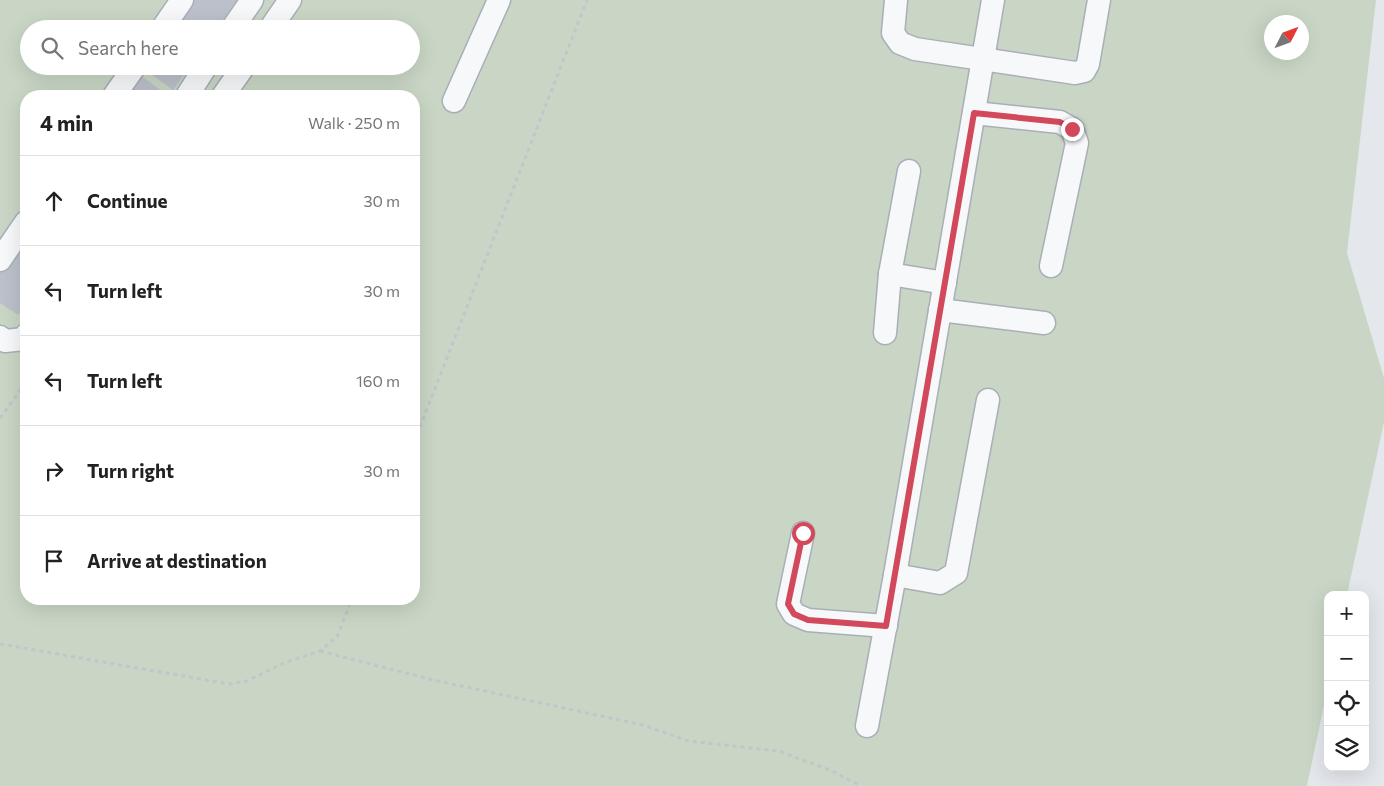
<!DOCTYPE html>
<meta charset="utf-8">
<style>
body{margin:0;font-family:Commissioner,sans-serif;background:#f6f6f6;color:#222}
.controls{position:absolute;right:15px;bottom:15px;display:grid;overflow:hidden;border-radius:10px;box-shadow:0 5px 20px #0002}
.controls button{width:45px;height:45px;display:grid;place-items:center;padding:0;border:0;border-bottom:1px solid #e0e0e0;background:#fff;color:#222;font:25px sans-serif}
.compass{position:absolute;left:1264px;top:15px;width:45px;height:45px;border-radius:50%;background:#fff;box-shadow:0 5px 20px #0002;rotate:48deg}
.stop{position:absolute;width:15px;height:15px;margin:-11px;border:4px solid #d1495b;border-radius:50%;background:#fff}
.stop.end{background:#d1495b;border-color:#fff;box-shadow:0 1px 5px #0008}
.list{margin:0;padding:0;list-style:none}
h2{display:flex;justify-content:space-between;align-items:center;height:65px;margin:0;padding:0 20px;font-size:21px}
h2 small{font-size:16px;font-weight:400;color:#767676}
.list li{display:grid;grid-template-columns:32px 1fr auto;gap:15px;align-items:center;box-sizing:border-box;height:90px;padding:0 20px;border-top:1px solid #e0e0e0}
.list b{display:block;font-size:19px;white-space:nowrap}
.list em{font-size:16px;font-style:normal;color:#767676}
.icon{flex:none;width:28px;height:28px;fill:none;stroke:currentColor;stroke-width:2;stroke-linecap:round;stroke-linejoin:round}
.map{position:relative;flex:none;width:1384px;height:786px;overflow:hidden}
.search{position:absolute;background:#fff;box-shadow:0 5px 20px #0002;left:20px;top:20px;width:400px;height:55px;display:flex;align-items:center;gap:12px;box-sizing:border-box;padding:0 18px;border-radius:28px;color:#767676;font-size:19px}
.panel{position:absolute;background:#fff;box-shadow:0 5px 20px #0002;left:20px;top:90px;width:400px;height:515px;border-radius:20px}
.map>svg:first-child{display:block}
.green{fill:#c9d6c5;fill-rule:evenodd}
.building{fill:#bbc0ca}
.lines{fill:none;stroke-linecap:round;stroke-linejoin:round}
.minor-casing{stroke:#a9aeb7;stroke-width:25}
.path{stroke:#c2c5cb;stroke-width:3;stroke-dasharray:4 4;stroke-linecap:butt}
.minor{stroke:#f7f8fa;stroke-width:22}
.route{stroke:#d1495b;stroke-width:6}
</style>
<div class="map">
<svg width="1384" height="786" viewBox="0 0 1384 786">
<rect width="100%" height="100%" fill="#e4e7ec"/>
<path class="green" d="M0,0H1376L1347,253L1384,378V422L1347,595H1328V686L1307,786H0ZM1272,22H1302V52H1272ZM29,29H411V66H29ZM26,96H414V599H26Z"/>
<g class="building">
<polygon points="187,0 237,0 217,29 167,29"/>
<polygon points="140,66 190,66 173,90"/>
<polygon points="137,73 169,96 121,96"/>
<polygon points="26,233 26,304 18,315 0,303 0,270"/>
</g>
<g class="lines">
<defs>
<g id="minor">
<polyline points="896,0 893,33 900,43 915,49 1075,73 1084,71 1088,64 1099,0"/>
<polyline points="162,29 182,0"/>
<polyline points="232,29 252,0"/>
<polyline points="270,29 290,0"/>
<polyline points="114,96 135,66"/>
<polyline points="187,96 206,66"/>
<polyline points="223,96 244,66"/>
<polyline points="454,101 499,0"/>
<polyline points="974,113 1060,122 1072,129 1077,143 1051,266"/>
<polyline points="0,260 26,222"/>
<polyline points="890,274 945,283"/>
<polyline points="940,310 1044,323"/>
<polyline points="885,333 890,274 909,171"/>
<polyline points="0,337 5,341 24,339 26,335"/>
<polyline points="803,533 788,604 794,614 808,620 886,626"/>
<polyline points="895,575 940,583 956,573 988,400"/>
<polyline points="867,726 895,575 993,0"/>
</g>
</defs>
<use href="#minor" class="minor-casing"/>
<g class="path">
<polyline points="0,418 26,382"/>
<polyline points="414,442 587,0"/>
<polyline points="0,644 229,684 247,681 284,663 320,651 337,637 352,599"/>
<polyline points="320,651 429,679 643,725 688,741 778,751 830,770 861,786"/>
</g>
<use href="#minor" class="minor"/>
</g>
<g class="lines">
<polyline class="route" points="803,533 788,604 794,614 808,620 886,626 974,113 1060,122 1072,129"/>
</g>
</svg>
<div class="controls">
<button>+</button>
<button>−</button>
<button><svg class="icon" aria-label="locate" viewBox="0 0 24 24"><circle cx="12" cy="12" r="6"/><path d="M12 2v4M12 18v4M2 12h4M18 12h4"/></svg></button>
<button><svg class="icon" aria-label="layers" viewBox="0 0 24 24"><path d="M12 4l9 5-9 5-9-5zM3 14l9 5 9-5"/></svg></button>
</div>
<svg class="compass" viewBox="-18 -18 36 36"><path d="M0-13l5 13h-10z" fill="#e53935"/><path d="M0 13l5-13h-10z" fill="#767676"/></svg>
<div class="stop" style="left:803px;top:533px"></div>
<div class="stop end" style="left:1072px;top:129px"></div>
<div class="search"><svg class="icon" aria-label="search" viewBox="0 0 24 24"><circle cx="10" cy="10" r="6"/><path d="M15 15l6 6"/></svg>Search here</div>
<section class="panel">
<h2>4 min<small>Walk · 250 m</small></h2>
<ul class="list">
<li><svg class="icon" aria-label="ahead" viewBox="0 0 24 24"><path d="M12 20V5M6 11l6-6 6 6"/></svg><div><b>Continue</b></div><em>30 m</em></li>
<li><svg class="icon" aria-label="left" viewBox="0 0 24 24"><path d="M17 20v-9H6M10 6l-5 5 5 5"/></svg><div><b>Turn left</b></div><em>30 m</em></li>
<li><svg class="icon" aria-label="left" viewBox="0 0 24 24"><path d="M17 20v-9H6M10 6l-5 5 5 5"/></svg><div><b>Turn left</b></div><em>160 m</em></li>
<li><svg class="icon" aria-label="right" viewBox="0 0 24 24"><path d="M7 20v-9h11M14 6l5 5-5 5"/></svg><div><b>Turn right</b></div><em>30 m</em></li>
<li><svg class="icon" aria-label="arrive" viewBox="0 0 24 24"><path d="M6 21V4h12l-3 4 3 4H6"/></svg><div><b>Arrive at destination</b></div></li>
</ul>
</section>
</div>
